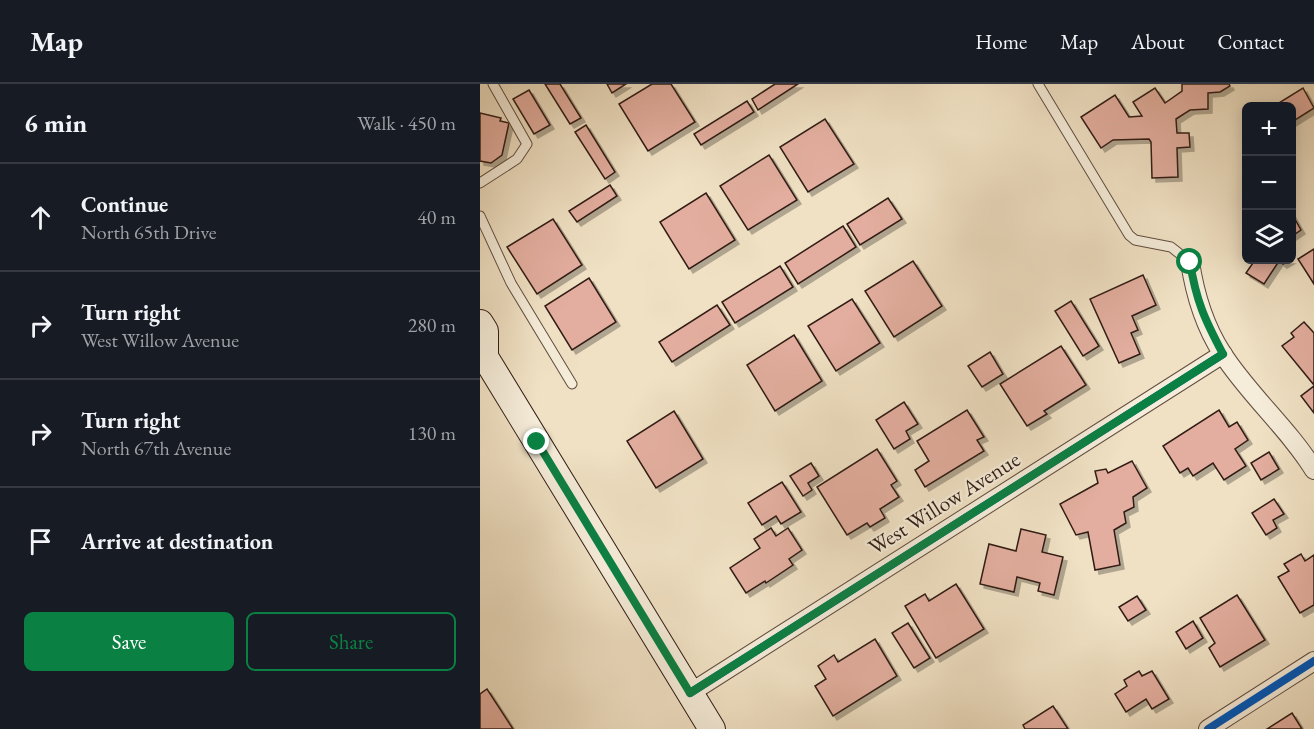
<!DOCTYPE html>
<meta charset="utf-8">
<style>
body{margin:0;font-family:"EB Garamond",serif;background:#20242c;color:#f1f3f6}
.controls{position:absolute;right:18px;top:18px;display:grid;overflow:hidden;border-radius:9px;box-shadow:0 3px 15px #0003}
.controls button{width:54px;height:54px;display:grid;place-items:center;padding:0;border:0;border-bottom:2px solid #363941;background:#171b24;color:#f1f3f6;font:30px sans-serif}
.stop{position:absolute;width:18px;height:18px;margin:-14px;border:4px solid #0b8043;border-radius:50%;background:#fff}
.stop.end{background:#0b8043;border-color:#fff;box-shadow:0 2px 6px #0008}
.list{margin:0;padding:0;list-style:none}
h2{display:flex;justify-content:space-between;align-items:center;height:78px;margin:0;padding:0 24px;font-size:26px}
h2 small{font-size:20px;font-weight:400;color:#9ea1a6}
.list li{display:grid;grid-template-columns:39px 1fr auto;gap:18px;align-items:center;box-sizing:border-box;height:108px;padding:0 24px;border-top:2px solid #363941}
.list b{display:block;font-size:22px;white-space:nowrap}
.list p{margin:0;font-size:20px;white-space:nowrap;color:#9ea1a6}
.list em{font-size:20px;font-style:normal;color:#9ea1a6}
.actions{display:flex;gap:12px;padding:18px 24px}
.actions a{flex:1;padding:14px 0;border:2px solid #0b8043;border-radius:9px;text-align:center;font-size:21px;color:#0b8043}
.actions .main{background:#0b8043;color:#fff}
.icon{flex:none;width:33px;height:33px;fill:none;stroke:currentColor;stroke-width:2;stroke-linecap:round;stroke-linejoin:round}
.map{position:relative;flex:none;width:834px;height:645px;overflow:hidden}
header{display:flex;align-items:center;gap:36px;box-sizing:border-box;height:84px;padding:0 30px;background:#171b24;border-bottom:2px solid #363941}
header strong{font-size:28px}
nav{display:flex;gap:33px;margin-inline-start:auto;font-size:21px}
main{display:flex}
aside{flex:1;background:#171b24}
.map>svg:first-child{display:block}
.building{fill:#e3ae9f;stroke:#301c14;stroke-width:1.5;filter:url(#shadow)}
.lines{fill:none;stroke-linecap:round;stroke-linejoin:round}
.service-casing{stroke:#604d40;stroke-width:11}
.minor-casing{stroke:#604d40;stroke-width:20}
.secondary-casing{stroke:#301c14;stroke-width:28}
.service{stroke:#f5ecd9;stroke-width:9}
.minor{stroke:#f5ecd9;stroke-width:18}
.secondary{stroke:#f5ecd9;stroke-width:26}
.cycleway-casing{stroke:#f5ecd9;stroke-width:11}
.cycleway{stroke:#0057b8;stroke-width:8}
.route{stroke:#0b8043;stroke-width:8}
.labels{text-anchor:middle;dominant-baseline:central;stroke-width:4.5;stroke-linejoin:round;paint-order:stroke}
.street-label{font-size:22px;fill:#301c14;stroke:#f5ecd9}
</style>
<header>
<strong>Map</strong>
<nav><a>Home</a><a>Map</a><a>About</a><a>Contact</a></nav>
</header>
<main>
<aside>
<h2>6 min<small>Walk · 450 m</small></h2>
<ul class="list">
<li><svg class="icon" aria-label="ahead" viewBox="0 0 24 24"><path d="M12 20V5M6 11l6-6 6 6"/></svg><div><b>Continue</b><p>North 65th Drive</p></div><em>40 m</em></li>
<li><svg class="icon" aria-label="right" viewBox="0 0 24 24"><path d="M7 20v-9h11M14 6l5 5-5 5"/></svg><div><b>Turn right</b><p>West Willow Avenue</p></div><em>280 m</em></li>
<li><svg class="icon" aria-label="right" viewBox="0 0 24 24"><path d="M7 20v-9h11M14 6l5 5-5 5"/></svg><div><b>Turn right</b><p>North 67th Avenue</p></div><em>130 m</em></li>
<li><svg class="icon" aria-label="arrive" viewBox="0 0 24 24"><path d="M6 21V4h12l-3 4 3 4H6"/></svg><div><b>Arrive at destination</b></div></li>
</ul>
<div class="actions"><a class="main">Save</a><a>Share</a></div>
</aside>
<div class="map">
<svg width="834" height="645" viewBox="0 0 834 645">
<defs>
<filter id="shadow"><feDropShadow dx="4" dy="4" stdDeviation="0" flood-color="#0004"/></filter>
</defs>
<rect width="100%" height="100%" fill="#f0e1c4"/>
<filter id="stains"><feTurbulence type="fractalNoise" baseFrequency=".00333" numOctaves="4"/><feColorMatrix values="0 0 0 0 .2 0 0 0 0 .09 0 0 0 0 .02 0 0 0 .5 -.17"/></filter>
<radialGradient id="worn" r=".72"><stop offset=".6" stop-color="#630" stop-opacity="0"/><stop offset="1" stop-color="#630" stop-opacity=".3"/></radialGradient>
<g class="building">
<polygon points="65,0 80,0 101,34 90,40"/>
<polygon points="127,0 146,0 132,9"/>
<polygon points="172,0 191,0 215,38 168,67 139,20"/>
<polygon points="295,0 318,0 278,26 272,15"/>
<polygon points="702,0 749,0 750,2 740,8 728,9 728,25 710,26 696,35 697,49 709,49 710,63 697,64 698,93 672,94 671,58 669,55 633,56 621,64 601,33 635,11 649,33 662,32 653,18 675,4 685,19 702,7"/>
<polygon points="823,4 834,24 812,38 812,22 794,22"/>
<polygon points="49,6 70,41 54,50 33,15"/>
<polygon points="267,17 274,28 221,61 214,50"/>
<polygon points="0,29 21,34 20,37 29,39 22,71 11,79 0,77"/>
<polygon points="345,35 374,80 328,108 300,63"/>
<polygon points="106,41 135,88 125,95 95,48"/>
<polygon points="289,71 317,116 268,146 240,102"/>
<polygon points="130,101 137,112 97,138 89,127"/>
<polygon points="226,109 255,156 209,185 180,138"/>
<polygon points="408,114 422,135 380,161 367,140"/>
<polygon points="812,130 821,146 812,152"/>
<polygon points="73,135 102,181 57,210 27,163"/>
<polygon points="363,142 376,163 318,200 305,179"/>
<polygon points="834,165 834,200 818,175"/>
<polygon points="775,176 810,176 803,180 799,177 784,200 766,189"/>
<polygon points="433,177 462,222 414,253 385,207"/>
<polygon points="300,182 313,203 255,239 242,218"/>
<polygon points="663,191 676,221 652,232 658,246 651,249 660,270 639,279 610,215"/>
<polygon points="109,194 136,238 92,266 65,222"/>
<polygon points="372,215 400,259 356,287 328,242"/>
<polygon points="591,217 619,262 603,272 575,227"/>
<polygon points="237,221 250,241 192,278 179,258"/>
<polygon points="824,238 834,249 834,301 802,262 814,253 811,249"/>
<polygon points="314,251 342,297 295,327 267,281"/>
<polygon points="581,262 606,301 564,327 567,330 547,342 520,300"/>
<polygon points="510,268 523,290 502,303 488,282"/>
<polygon points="834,302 834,329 821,312"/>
<polygon points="424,318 438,340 426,347 430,355 414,365 396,336"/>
<polygon points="487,326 504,353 497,356 504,367 445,403 435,386 449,377 437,357"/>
<polygon points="739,326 749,343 757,338 768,356 755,365 766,382 744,396 733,379 713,392 708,384 700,389 683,362"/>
<polygon points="194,327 223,375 176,404 147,357"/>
<polygon points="397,365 417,397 411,401 419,413 400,425 405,434 390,443 387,439 367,451 337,403"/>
<polygon points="789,368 799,385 781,396 771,379"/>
<polygon points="652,377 667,404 653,413 654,423 644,428 646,439 634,446 640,481 615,486 608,448 596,451 580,420 618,399 615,387 626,385 628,389"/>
<polygon points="331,379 339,392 328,399 332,406 323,412 310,392"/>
<polygon points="302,398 321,428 301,440 296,432 282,441 268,419"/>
<polygon points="794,415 804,430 793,436 797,444 786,451 772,429"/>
<polygon points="291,444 296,452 308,444 322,466 309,475 313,481 286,499 285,497 266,509 250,484 280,464 274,455"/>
<polygon points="541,445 566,451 562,468 583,473 574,511 558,507 560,499 537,493 534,508 500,500 509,460 536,467"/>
<polygon points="821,470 825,477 834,471 834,521 820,529 798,493 809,487 804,480"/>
<polygon points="476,500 504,545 456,574 425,522 445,510 449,517"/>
<polygon points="757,511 785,556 740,583 729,564 735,559 720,534"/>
<polygon points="657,512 666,526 648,537 639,523"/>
<polygon points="713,537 723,554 706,565 696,548"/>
<polygon points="428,539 450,574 434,584 412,549"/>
<polygon points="395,555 417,592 353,632 335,602 346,595 338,582 354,571 358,578"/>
<polygon points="659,587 662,592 672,587 689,615 672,625 666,615 646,628 635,610 647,602 644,596"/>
<polygon points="7,605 33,645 0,645 0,610"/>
<polygon points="573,622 588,645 545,645 543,641"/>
<polygon points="812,629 822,645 787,645"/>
</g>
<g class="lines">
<defs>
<g id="service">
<polyline points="558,0 649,151 655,156 691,163 710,178"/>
<polyline points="0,99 37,75 47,60 13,0"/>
<polyline points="0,132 31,199 92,300"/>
</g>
<g id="minor">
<path d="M710,178C715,211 724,241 742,269C768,310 809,345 834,386"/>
<polyline points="210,609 743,270"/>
<polyline points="728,645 834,577"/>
</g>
<g id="secondary">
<polyline points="0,239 5,247 5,273"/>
<polyline points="0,270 5,273 232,645"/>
</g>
</defs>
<use href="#service" class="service-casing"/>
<use href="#minor" class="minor-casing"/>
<use href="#secondary" class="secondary-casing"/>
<use href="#service" class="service"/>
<use href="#minor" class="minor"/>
<use href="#secondary" class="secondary"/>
<defs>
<g id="cycleway">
<polyline points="210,609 743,270"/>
<polyline points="728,645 834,577"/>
</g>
</defs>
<use href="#cycleway" class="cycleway-casing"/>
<use href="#cycleway" class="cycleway"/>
</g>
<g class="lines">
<path class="route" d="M57,358L210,609L743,270C725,236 716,217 710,178"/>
</g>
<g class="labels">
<g class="street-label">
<text transform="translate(464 419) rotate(-32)">West Willow Avenue</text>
</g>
</g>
<rect width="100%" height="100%" filter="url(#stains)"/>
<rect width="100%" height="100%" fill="url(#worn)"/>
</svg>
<div class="controls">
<button>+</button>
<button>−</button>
<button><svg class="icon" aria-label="layers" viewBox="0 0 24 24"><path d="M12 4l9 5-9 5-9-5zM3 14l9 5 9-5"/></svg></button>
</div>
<div class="stop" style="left:710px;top:178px"></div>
<div class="stop end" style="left:57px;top:358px"></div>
</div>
</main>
